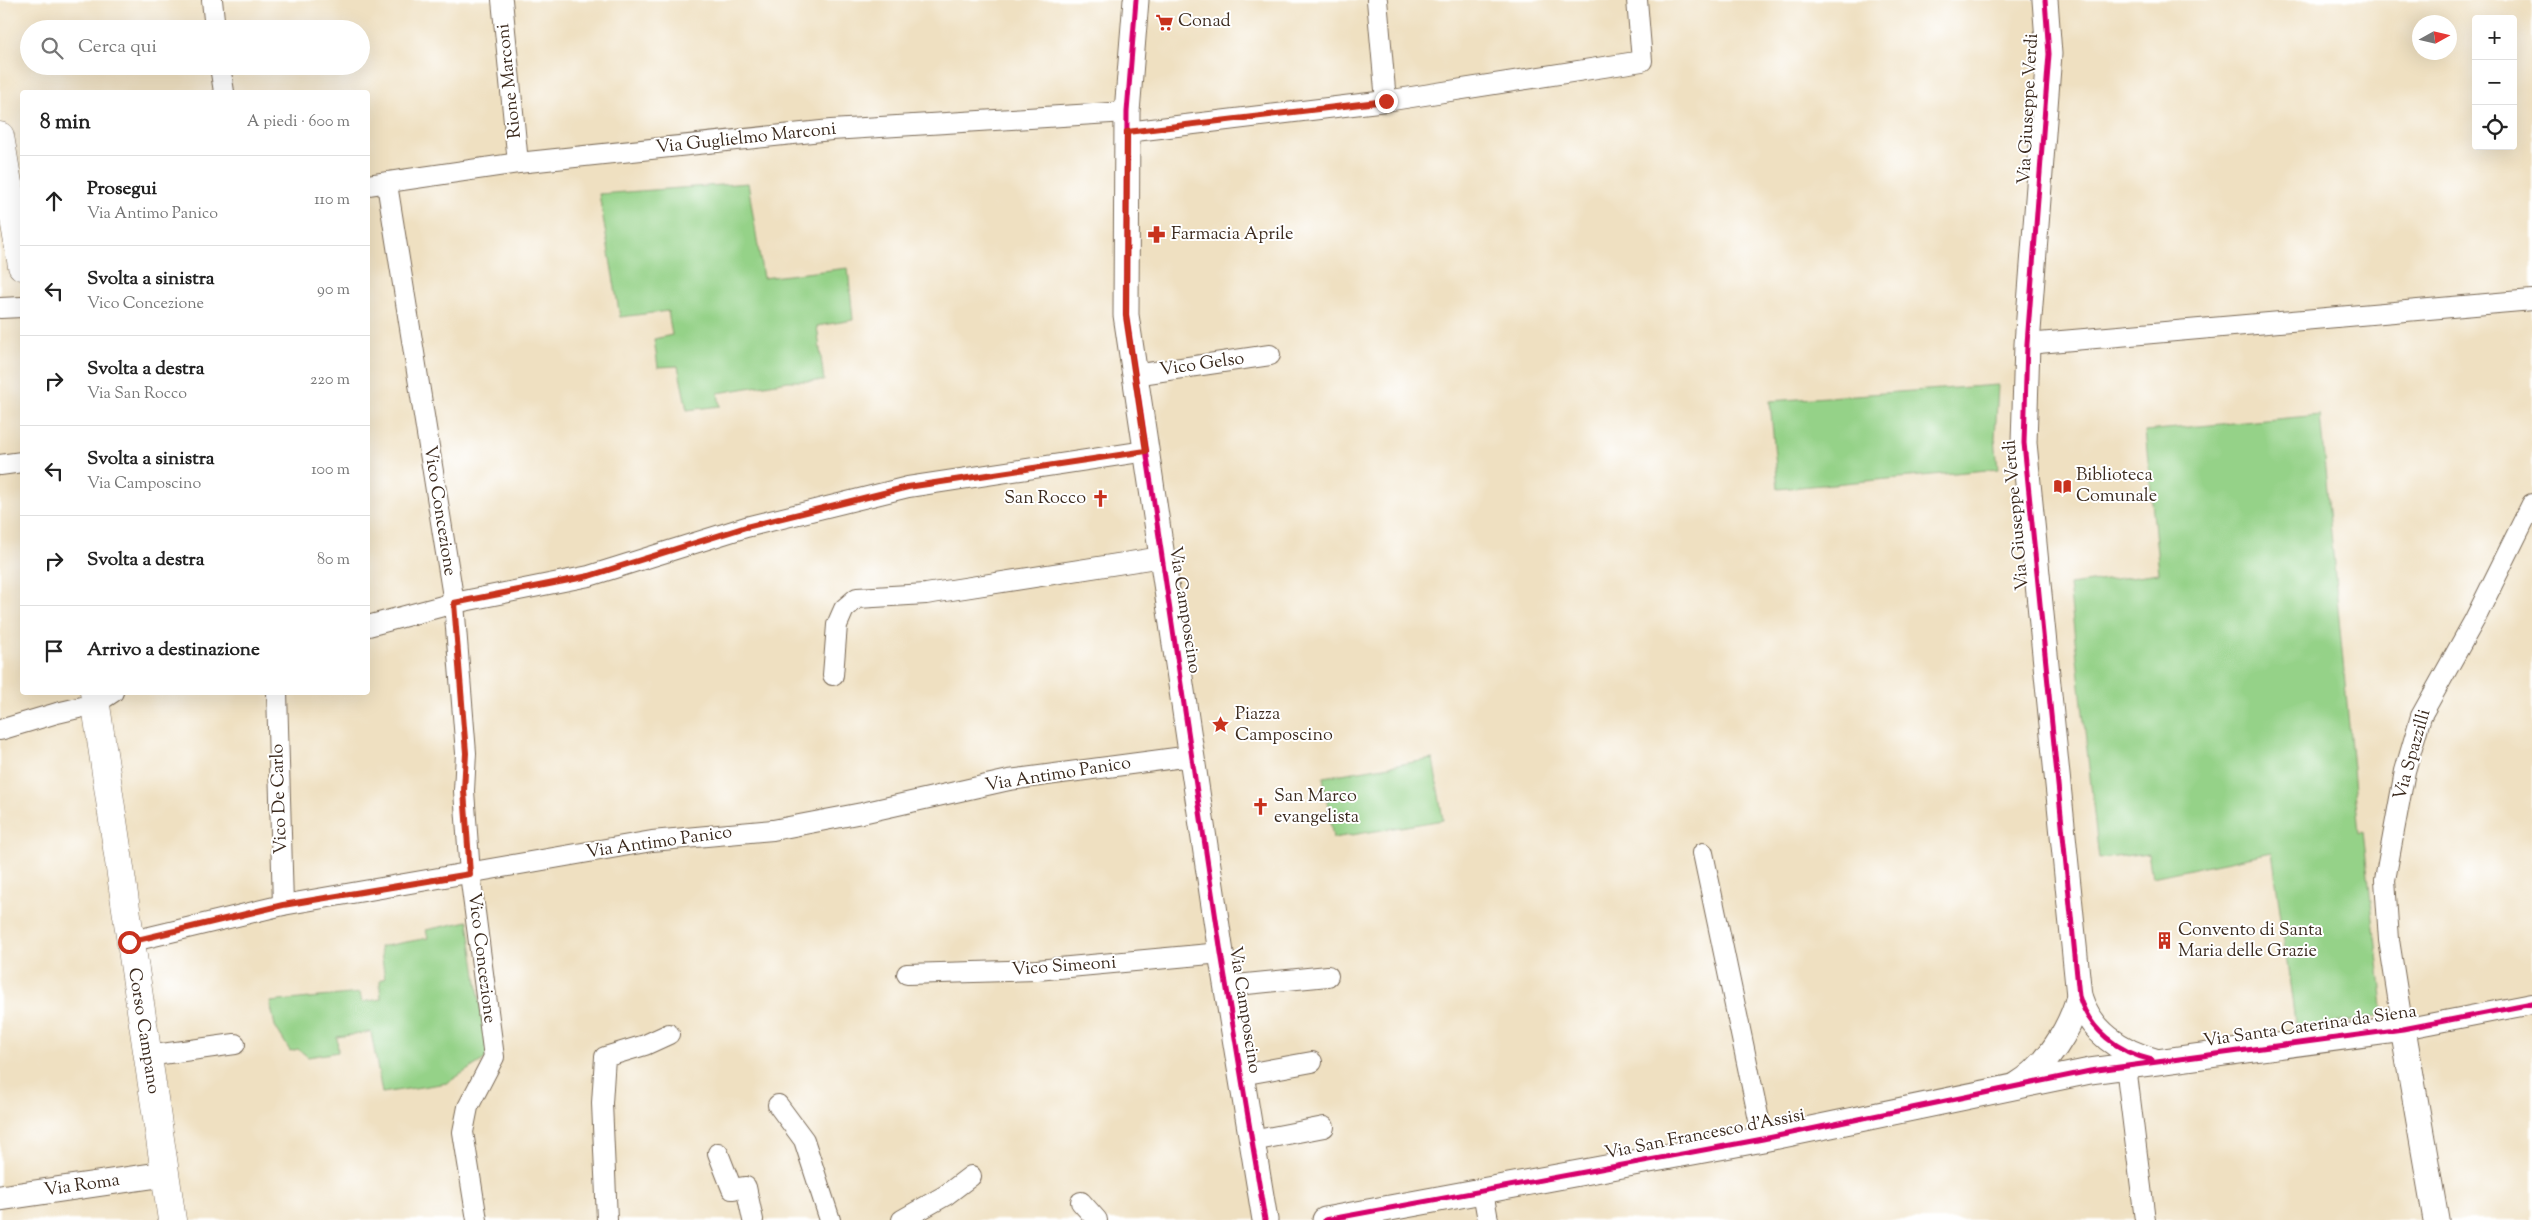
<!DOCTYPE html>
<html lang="it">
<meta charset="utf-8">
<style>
body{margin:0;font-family:"Sorts Mill Goudy",serif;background:#f6f6f6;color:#222}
.controls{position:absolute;right:15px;top:15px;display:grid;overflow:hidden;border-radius:5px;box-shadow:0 5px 20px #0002}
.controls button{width:45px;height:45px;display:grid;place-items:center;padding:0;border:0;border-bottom:1px solid #e0e0e0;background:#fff;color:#222;font:25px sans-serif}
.compass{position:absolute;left:2412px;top:15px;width:45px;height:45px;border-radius:50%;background:#fff;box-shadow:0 5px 20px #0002;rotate:82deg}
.stop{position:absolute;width:15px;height:15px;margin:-11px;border:4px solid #c8321e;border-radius:50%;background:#fff}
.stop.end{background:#c8321e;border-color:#fff;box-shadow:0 1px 5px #0008}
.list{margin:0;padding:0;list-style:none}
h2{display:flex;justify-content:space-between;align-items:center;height:65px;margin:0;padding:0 20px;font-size:21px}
h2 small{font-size:16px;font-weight:400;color:#767676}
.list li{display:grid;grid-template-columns:32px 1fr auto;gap:15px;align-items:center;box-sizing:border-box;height:90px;padding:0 20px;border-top:1px solid #e0e0e0}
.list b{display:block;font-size:19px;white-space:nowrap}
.list p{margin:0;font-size:16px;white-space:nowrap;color:#767676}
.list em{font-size:16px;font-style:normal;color:#767676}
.icon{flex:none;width:28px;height:28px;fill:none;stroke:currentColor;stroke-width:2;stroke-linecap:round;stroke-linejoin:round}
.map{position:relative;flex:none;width:2532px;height:1220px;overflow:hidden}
.search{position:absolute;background:#fff;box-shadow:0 5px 20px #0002;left:20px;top:20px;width:350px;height:55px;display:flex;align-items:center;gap:12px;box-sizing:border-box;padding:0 18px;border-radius:28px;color:#767676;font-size:19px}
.panel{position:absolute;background:#fff;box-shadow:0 5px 20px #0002;left:20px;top:90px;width:350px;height:605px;border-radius:5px}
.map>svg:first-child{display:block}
.green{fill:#95d288;stroke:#687e53}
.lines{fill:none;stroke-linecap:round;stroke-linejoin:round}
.minor-casing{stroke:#7a6a57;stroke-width:22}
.tertiary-casing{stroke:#7a6a57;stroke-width:27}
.secondary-casing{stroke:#7a6a57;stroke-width:29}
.minor{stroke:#fff;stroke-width:20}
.tertiary{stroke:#fff;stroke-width:25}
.secondary{stroke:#fff;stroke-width:28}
.cycleway-casing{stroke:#fff;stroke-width:8}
.cycleway{stroke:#d6006c;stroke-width:5}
.route{stroke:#c8321e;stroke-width:6}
.labels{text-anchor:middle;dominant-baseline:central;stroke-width:4;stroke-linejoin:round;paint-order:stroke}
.poi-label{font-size:18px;fill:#3b2a1e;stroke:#fff;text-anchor:start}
.street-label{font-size:18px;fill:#3b2a1e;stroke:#fff}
</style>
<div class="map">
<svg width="2532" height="1220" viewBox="0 0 2532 1220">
<rect width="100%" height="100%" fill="#fff"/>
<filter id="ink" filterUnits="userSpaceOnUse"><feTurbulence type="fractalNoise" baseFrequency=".02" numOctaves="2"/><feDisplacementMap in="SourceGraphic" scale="10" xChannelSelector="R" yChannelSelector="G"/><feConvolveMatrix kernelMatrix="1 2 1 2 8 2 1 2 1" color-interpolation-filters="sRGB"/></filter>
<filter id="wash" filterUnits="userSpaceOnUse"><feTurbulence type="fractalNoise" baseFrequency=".0096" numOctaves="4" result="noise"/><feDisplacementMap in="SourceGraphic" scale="20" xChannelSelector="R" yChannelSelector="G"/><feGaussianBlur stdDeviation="1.12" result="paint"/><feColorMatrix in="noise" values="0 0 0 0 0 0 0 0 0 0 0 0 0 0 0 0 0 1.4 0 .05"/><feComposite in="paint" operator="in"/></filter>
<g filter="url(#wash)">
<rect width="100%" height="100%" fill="#efe0c1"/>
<g class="green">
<polygon points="748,183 763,278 848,268 853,320 817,326 824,381 788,381 718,393 720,406 687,410 678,366 658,367 654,339 672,335 668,311 620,317 599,194"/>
<polygon points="1998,385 1995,438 1998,469 1778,489 1770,401"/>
<polygon points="2320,415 2359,833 2363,832 2384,1015 2296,1029 2272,852 2152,877 2148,853 2099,859 2069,585 2159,573 2145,431"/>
<polygon points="1433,759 1443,820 1333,838 1323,777"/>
<polygon points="468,921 488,1057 447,1083 382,1093 371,1032 337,1037 338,1052 308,1057 298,1049 290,1051 275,1026 270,1002 360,993 362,1002 381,999 380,980 385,978 380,947 428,938 426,930"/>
</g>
</g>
<g filter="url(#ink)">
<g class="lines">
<defs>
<g id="minor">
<polyline points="212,0 215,29"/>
<polyline points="502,0 518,163"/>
<polyline points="1377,0 1386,101"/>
<polyline points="220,66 224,92"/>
<polyline points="1127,132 1386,101 1642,61 1637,0"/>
<polyline points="387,184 454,603 466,753 464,791 470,874 494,1057 468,1107 463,1132 477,1220"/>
<polyline points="368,185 518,163 831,130 1127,112"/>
<polyline points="0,308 22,307"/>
<polyline points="2027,344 2532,300"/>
<polyline points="1134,375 1270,355"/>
<polyline points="0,465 22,462"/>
<polyline points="2532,504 2475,619 2421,716 2405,771 2385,880 2389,940 2403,1029 2532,1004"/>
<polyline points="368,626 454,603 589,576 746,527 908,487 1146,451"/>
<polyline points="833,675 837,625 844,609 857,598 926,594 1162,557"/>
<polyline points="277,692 283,905"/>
<polyline points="0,730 57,713 95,704 113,692"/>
<polyline points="1703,853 1763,1139"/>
<polyline points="129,942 283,905 652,841 773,830 862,813 1009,780 1191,756"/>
<polyline points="907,974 1037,970 1221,953"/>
<polyline points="1226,986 1328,976"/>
<polyline points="147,1056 235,1044"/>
<polyline points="2126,1066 2145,1220"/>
<polyline points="1241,1075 1312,1062"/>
<polyline points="778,1105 804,1140 830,1220"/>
<polyline points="1252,1141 1324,1127"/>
<polyline points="718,1153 732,1189 746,1187 753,1220"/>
<polyline points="1483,1192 1488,1220"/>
<polyline points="1081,1202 1097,1220"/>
<polyline points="607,1220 602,1103 605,1057 645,1045 669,1034"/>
<polyline points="902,1220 946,1195 971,1176"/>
</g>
<g id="tertiary">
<polyline points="1136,0 1127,112 1126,315 1221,953 1265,1220"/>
<path d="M2045,0L2049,54L2027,344L2024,443L2079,996C2090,1031 2120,1052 2155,1061"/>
<path d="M2017,1085C2046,1068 2071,1028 2079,996"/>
<polyline points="0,1198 165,1174"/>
<polyline points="1325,1220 1763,1139 2090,1071 2403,1029 2436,1220"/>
</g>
<g id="secondary">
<polyline points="0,136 22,266"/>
<polyline points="94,692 172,1220"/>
</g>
</defs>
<use href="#minor" class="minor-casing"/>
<use href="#tertiary" class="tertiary-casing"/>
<use href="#secondary" class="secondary-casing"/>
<use href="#minor" class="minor"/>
<use href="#tertiary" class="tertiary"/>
<use href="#secondary" class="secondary"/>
<defs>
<g id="cycleway">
<polyline points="1136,0 1127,112 1126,315 1221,953 1265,1220"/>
<path d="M2045,0L2049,54L2027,344L2024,443L2079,996C2089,1030 2118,1052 2152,1060"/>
<polyline points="1325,1220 1763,1139 2090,1071 2403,1029 2532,1004"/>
</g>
</defs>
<use href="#cycleway" class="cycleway-casing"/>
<use href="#cycleway" class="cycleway"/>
</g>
</g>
<g class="lines" filter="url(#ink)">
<polyline class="route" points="129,942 283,905 470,874 464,791 466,753 454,603 589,576 746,527 908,487 1146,451 1126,316 1127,132 1386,101"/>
</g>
<defs>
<symbol id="supermarket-bare" viewBox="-9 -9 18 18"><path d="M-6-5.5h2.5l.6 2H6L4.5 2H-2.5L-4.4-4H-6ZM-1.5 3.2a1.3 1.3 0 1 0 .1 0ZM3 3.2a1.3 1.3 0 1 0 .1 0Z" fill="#c8321e" stroke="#fff" stroke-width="2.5" paint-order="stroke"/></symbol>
<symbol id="pharmacy-bare" viewBox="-9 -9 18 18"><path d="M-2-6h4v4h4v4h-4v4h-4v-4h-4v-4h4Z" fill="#c8321e" stroke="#fff" stroke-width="2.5" paint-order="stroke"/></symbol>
<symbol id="library-bare" viewBox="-9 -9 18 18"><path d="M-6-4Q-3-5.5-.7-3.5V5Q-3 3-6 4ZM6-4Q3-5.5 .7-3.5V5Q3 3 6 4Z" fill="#c8321e" stroke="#fff" stroke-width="2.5" paint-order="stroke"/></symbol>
<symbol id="church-bare" viewBox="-9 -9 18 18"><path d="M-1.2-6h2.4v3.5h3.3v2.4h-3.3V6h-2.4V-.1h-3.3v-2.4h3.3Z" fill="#c8321e" stroke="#fff" stroke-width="2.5" paint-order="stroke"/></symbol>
<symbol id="sight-bare" viewBox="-9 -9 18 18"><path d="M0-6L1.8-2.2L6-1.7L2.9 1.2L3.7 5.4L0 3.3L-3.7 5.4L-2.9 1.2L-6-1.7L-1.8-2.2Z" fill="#c8321e" stroke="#fff" stroke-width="2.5" paint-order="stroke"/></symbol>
<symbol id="building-bare" viewBox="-9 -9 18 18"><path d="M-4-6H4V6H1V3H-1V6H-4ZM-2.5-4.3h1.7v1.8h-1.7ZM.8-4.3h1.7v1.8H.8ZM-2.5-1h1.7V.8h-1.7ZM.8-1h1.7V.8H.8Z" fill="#c8321e" stroke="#fff" stroke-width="2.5" paint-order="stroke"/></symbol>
</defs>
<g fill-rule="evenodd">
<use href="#supermarket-bare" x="1152" y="10" width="25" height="25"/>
<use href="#pharmacy-bare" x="1144" y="222" width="25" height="25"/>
<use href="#library-bare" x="2050" y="474" width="25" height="25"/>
<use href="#church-bare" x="1088" y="486" width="25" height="25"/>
<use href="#sight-bare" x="1208" y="712" width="25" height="25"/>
<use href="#church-bare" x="1248" y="794" width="25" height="25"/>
<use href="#building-bare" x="2152" y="928" width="25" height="25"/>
</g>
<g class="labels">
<g class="poi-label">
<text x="1178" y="22">Conad</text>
<text x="1171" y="235">Farmacia Aprile</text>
<text x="2076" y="476">Biblioteca<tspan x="2076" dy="21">Comunale</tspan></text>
<text x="1086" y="499" text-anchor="end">San Rocco</text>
<text x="1235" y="715">Piazza<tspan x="1235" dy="21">Camposcino</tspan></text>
<text x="1274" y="797">San Marco<tspan x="1274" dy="21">evangelista</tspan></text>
<text x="2178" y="931">Convento di Santa<tspan x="2178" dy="21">Maria delle Grazie</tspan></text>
</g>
<g class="street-label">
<text transform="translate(510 81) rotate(-96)">Rione Marconi</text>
<text transform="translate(2029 109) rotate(-87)">Via Giuseppe Verdi</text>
<text transform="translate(746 139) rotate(-6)">Via Guglielmo Marconi</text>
<text transform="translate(1202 365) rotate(-8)">Vico Gelso</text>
<text transform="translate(439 511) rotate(81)">Vico Concezione</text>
<text transform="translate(2017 515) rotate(-95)">Via Giuseppe Verdi</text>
<text transform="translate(1184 610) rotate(81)">Via Camposcino</text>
<text transform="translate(2413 755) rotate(-74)">Via Spazzilli</text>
<text transform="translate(1058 775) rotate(-9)">Via Antimo Panico</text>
<text transform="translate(280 799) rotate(-92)">Vico De Carlo</text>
<text transform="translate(659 843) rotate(-8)">Via Antimo Panico</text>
<text transform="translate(481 958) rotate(83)">Vico Concezione</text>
<text transform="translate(1064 967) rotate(-4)">Vico Simeoni</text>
<text transform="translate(1244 1010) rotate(81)">Via Camposcino</text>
<text transform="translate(2310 1027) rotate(-8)">Via Santa Caterina da Siena</text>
<text transform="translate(143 1031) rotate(81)">Corso Campano</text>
<text transform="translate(1705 1135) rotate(-11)">Via San Francesco d'Assisi</text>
<text transform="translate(82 1186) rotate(-8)">Via Roma</text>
</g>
</g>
</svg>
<div class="controls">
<button>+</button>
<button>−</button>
<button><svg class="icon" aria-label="locate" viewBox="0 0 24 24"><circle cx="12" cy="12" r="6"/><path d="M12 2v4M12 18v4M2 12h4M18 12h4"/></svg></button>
</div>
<svg class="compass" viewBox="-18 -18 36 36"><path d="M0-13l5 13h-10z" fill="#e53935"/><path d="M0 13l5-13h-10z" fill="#767676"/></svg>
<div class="stop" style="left:129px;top:942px"></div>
<div class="stop end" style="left:1386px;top:101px"></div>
<div class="search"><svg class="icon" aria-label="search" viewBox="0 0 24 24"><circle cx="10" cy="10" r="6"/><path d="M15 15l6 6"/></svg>Cerca qui</div>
<section class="panel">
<h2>8 min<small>A piedi · 600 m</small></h2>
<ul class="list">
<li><svg class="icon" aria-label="ahead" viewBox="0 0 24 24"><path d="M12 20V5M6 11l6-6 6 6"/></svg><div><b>Prosegui</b><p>Via Antimo Panico</p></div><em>110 m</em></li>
<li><svg class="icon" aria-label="left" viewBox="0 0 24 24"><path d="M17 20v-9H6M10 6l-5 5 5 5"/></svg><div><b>Svolta a sinistra</b><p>Vico Concezione</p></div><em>90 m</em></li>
<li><svg class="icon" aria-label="right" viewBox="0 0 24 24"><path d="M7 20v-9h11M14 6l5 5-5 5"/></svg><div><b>Svolta a destra</b><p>Via San Rocco</p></div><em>220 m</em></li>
<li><svg class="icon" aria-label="left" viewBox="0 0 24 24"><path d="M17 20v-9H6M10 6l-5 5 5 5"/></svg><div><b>Svolta a sinistra</b><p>Via Camposcino</p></div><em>100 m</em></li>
<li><svg class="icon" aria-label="right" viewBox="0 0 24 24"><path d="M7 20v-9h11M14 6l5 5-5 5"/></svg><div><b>Svolta a destra</b></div><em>80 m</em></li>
<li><svg class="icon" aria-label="arrive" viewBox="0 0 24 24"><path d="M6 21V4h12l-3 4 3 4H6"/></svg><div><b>Arrivo a destinazione</b></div></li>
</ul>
</section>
</div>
